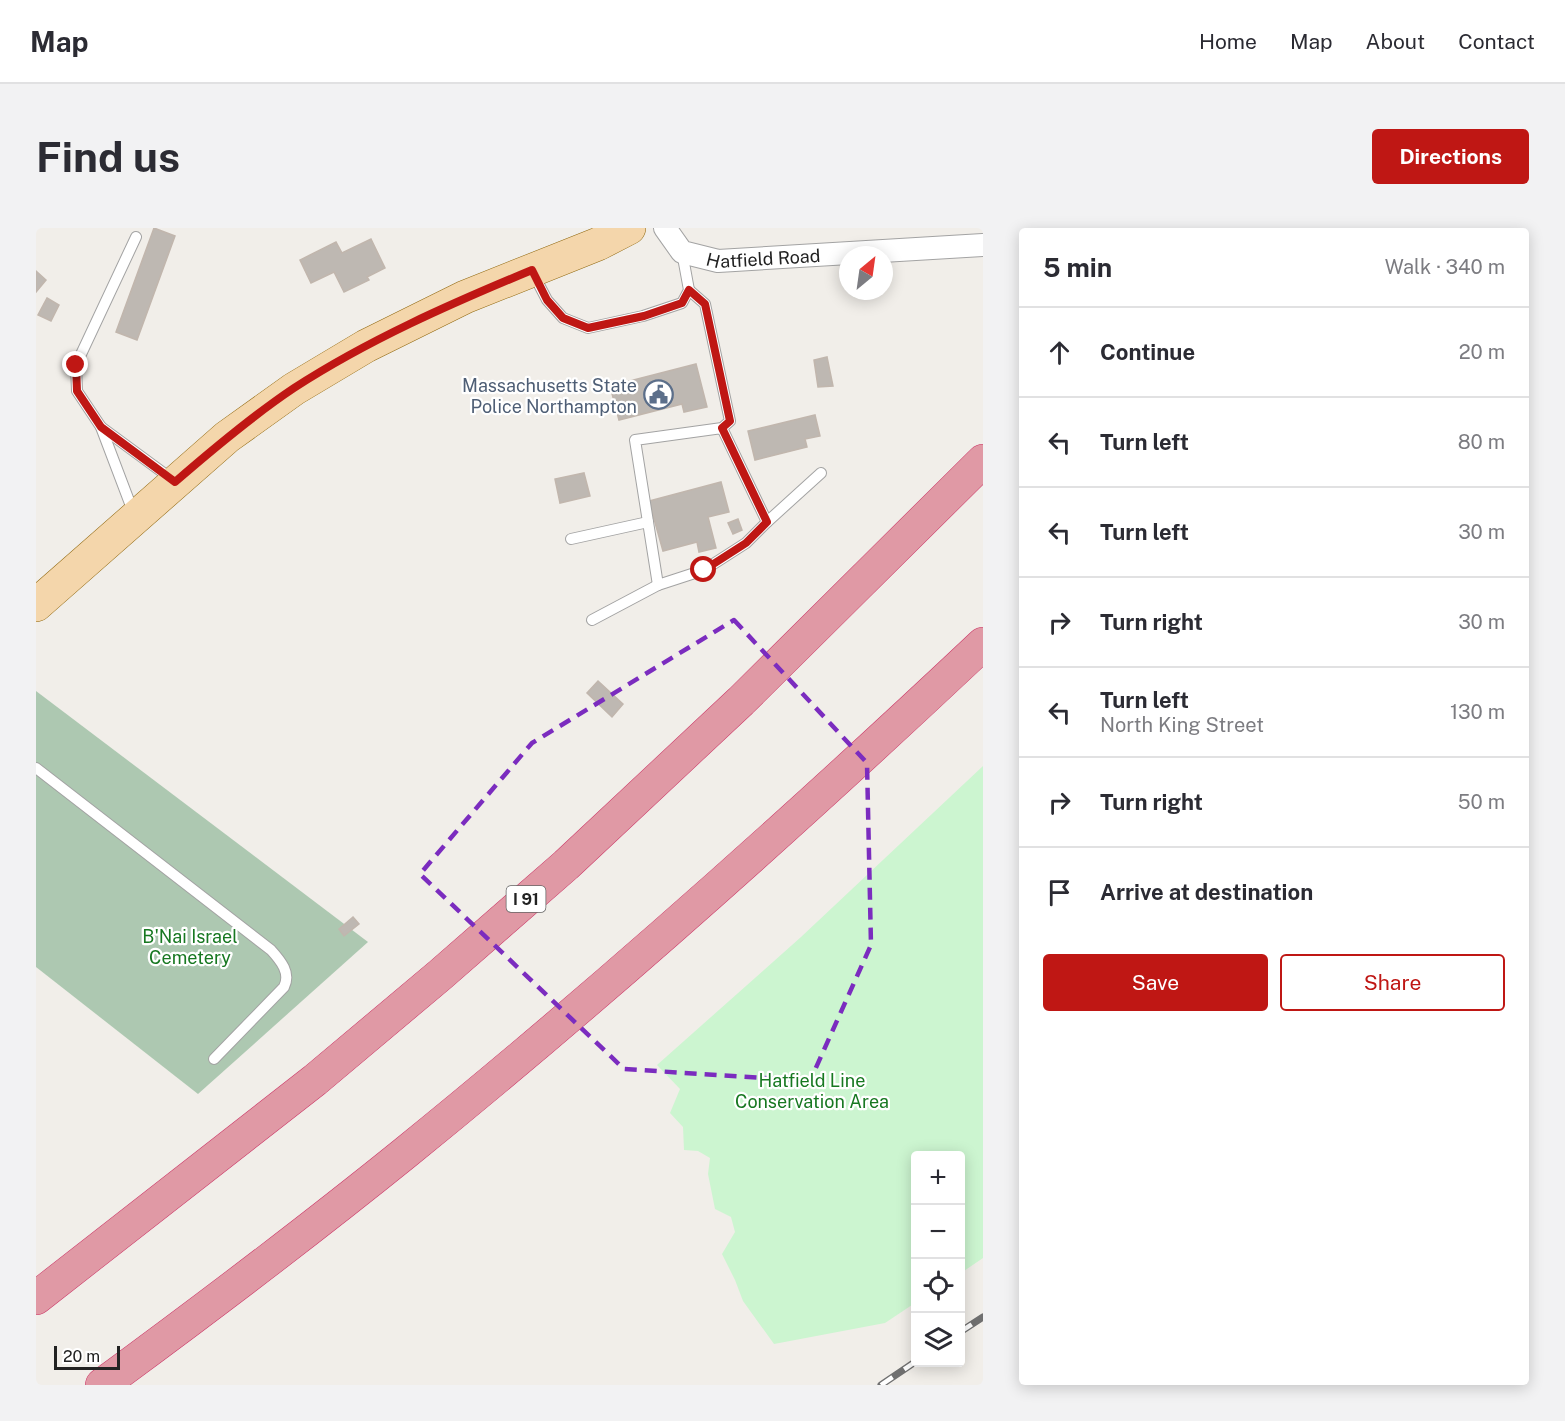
<!DOCTYPE html>
<meta charset="utf-8">
<style>
body{margin:0;font-family:"Public Sans",sans-serif;background:#f2f2f3;color:#2b2b33}
.controls{position:absolute;right:18px;bottom:18px;display:grid;overflow:hidden;border-radius:6px;box-shadow:0 3px 15px #0003}
.controls button{width:54px;height:54px;display:grid;place-items:center;padding:0;border:0;border-bottom:2px solid #e1e1e2;background:#fff;color:#2b2b33;font:30px sans-serif}
.compass{position:absolute;left:803px;top:18px;width:54px;height:54px;border-radius:50%;background:#fff;box-shadow:0 3px 15px #0003;rotate:29deg}
.scale{position:absolute;left:18px;bottom:15px;width:66px;box-sizing:border-box;padding-left:6px;border:3px solid #222;border-top:0;font-size:16px;line-height:21px;white-space:nowrap;color:#222;-webkit-text-stroke:4px #fff;paint-order:stroke}
.stop{position:absolute;width:18px;height:18px;margin:-14px;border:4px solid #bf1714;border-radius:50%;background:#fff}
.stop.end{background:#bf1714;border-color:#fff;box-shadow:0 2px 6px #0008}
.list{margin:0;padding:0;list-style:none}
h2{display:flex;justify-content:space-between;align-items:center;height:78px;margin:0;padding:0 24px;font-size:26px}
h2 small{font-size:20px;font-weight:400;color:#7c7c81}
.list li{display:grid;grid-template-columns:39px 1fr auto;gap:18px;align-items:center;box-sizing:border-box;height:90px;padding:0 24px;border-top:2px solid #e1e1e2}
.list b{display:block;font-size:22px;white-space:nowrap}
.list p{margin:0;font-size:20px;white-space:nowrap;color:#7c7c81}
.list em{font-size:20px;font-style:normal;color:#7c7c81}
.actions{display:flex;gap:12px;padding:18px 24px}
.actions a{flex:1;padding:14px 0;border:2px solid #bf1714;border-radius:6px;text-align:center;font-size:21px;color:#bf1714}
.actions .main{background:#bf1714;color:#fff}
.icon{flex:none;width:33px;height:33px;fill:none;stroke:currentColor;stroke-width:2;stroke-linecap:round;stroke-linejoin:round}
.map{position:relative;flex:none;width:947px;height:1157px;overflow:hidden;border-radius:6px}
header{display:flex;align-items:center;gap:36px;box-sizing:border-box;height:84px;padding:0 30px;background:#fff;border-bottom:2px solid #e1e1e2}
header strong{font-size:28px}
nav{display:flex;gap:33px;margin-inline-start:auto;font-size:21px}
.intro{display:flex;align-items:center;justify-content:space-between;box-sizing:border-box;height:144px;padding:0 36px}
h1{margin:0;font-size:42px}
.button{padding:15px 27px;border-radius:6px;background:#bf1714;color:#fff;font-size:21px;font-weight:700}
main{display:flex;gap:36px;padding:0 36px}
aside{flex:1;background:#fff;border-radius:6px;box-shadow:0 3px 15px #0003}
.map>svg:first-child{display:block}
.cemetery{fill:#adc8b1}
.park{fill:#ccf5d0}
.building{fill:#beb8b2;stroke:#c1b6ad;stroke-width:1.5}
.lines{fill:none;stroke-linecap:round;stroke-linejoin:round}
.lane-casing{stroke:#a3a3a3;stroke-width:12}
.street-casing{stroke:#a3a3a3;stroke-width:24}
.primary-casing{stroke:#90680f;stroke-width:34}
.highway-casing{stroke:#cb3a69;stroke-width:34}
.lane{stroke:#fff;stroke-width:10}
.street{stroke:#fff;stroke-width:22}
.primary{stroke:#f4d6ab;stroke-width:33}
.highway{stroke:#e099a5;stroke-width:33}
.rail-casing{stroke:#707070;stroke-width:7}
.rail{stroke:#fff;stroke-width:4.5;stroke-dasharray:14;stroke-linecap:butt}
.route{stroke:#bf1714;stroke-width:8}
.marked{fill:none;stroke:#7b2cbf;stroke-width:4.5;stroke-dasharray:12 8;stroke-linejoin:round}
.labels{text-anchor:middle;dominant-baseline:central;stroke-width:4.5;stroke-linejoin:round;paint-order:stroke}
.shield{fill:#fff;stroke:#646464;stroke-width:1.5}
.shield-label{font-size:16px;font-weight:bold;fill:#222}
.street-label{font-size:18px;fill:#222;stroke:#fff}
.service-label{font-size:18px;fill:#4e5e75;stroke:#fff;text-anchor:end}
.park-label{font-size:18px;fill:#177821;stroke:#fff}
</style>
<header>
<strong>Map</strong>
<nav><a>Home</a><a>Map</a><a>About</a><a>Contact</a></nav>
</header>
<div class="intro"><h1>Find us</h1><a class="button">Directions</a></div>
<main>
<div class="map">
<svg width="947" height="1157" viewBox="0 0 947 1157">
<rect width="100%" height="100%" fill="#f1eee9"/>
<polygon class="cemetery" points="0,463 332,714 162,866 0,739"/>
<polygon class="park" points="947,538 947,1030 925,1045 924,928 879,928 879,1075 849,1095 738,1116 707,1073 699,1052 686,1026 699,1004 695,989 679,981 672,946 674,930 662,923 648,922 647,899 634,885 644,861 621,837 765,709"/>
<g class="building">
<polygon points="118,0 139,8 101,112 80,104"/>
<polygon points="335,11 349,40 331,49 333,52 308,64 298,44 275,55 264,32 300,14 306,25"/>
<polygon points="0,43 10,52 0,64"/>
<polygon points="11,70 23,77 15,93 2,87"/>
<polygon points="791,129 797,158 782,159 778,132"/>
<polygon points="660,136 671,179 648,184 646,176 583,192 574,158"/>
<polygon points="779,187 784,208 769,211 771,219 719,232 712,203"/>
<polygon points="548,245 554,268 524,275 519,251"/>
<polygon points="685,254 693,284 672,289 680,320 663,324 661,314 627,323 613,273"/>
<polygon points="702,291 706,302 697,306 692,295"/>
<polygon points="562,453 587,476 576,489 551,465"/>
<polygon points="317,689 323,696 308,708 303,701"/>
</g>
<g class="lines">
<defs>
<g id="lane">
<polyline points="498,47 511,72 527,90 552,100 607,88 646,75 653,62 646,24"/>
<polyline points="653,62 669,76 694,193 686,200 599,212 622,357 668,342 710,315 731,294 686,200"/>
<polyline points="65,199 137,252"/>
<polyline points="98,286 65,199 41,163 40,137 100,9"/>
<polyline points="731,294 785,245"/>
<polyline points="535,311 612,294"/>
<polyline points="556,392 622,357"/>
<path d="M0,540L235,722C245,733 255,745 248,759L178,831"/>
</g>
<g id="street">
<path id="s1" d="M629,0L646,24L682,33L947,17"/>
</g>
<polyline id="primary" points="0,377 191,209 258,161 330,118 429,69 562,16 593,0"/>
<g id="highway">
<polyline points="0,1070 279,852 404,747 530,637 705,473 947,233"/>
<path d="M66,1157C168,1082 270,1005 369,925C569,763 760,592 947,416"/>
</g>
</defs>
<use href="#lane" class="lane-casing"/>
<use href="#street" class="street-casing"/>
<use href="#primary" class="primary-casing"/>
<use href="#highway" class="highway-casing"/>
<use href="#lane" class="lane"/>
<use href="#street" class="street"/>
<use href="#primary" class="primary"/>
<use href="#highway" class="highway"/>
<defs>
<g id="rail">
<polyline points="924,1104 947,1089"/>
<polyline points="845,1157 879,1134"/>
</g>
</defs>
<use href="#rail" class="rail-casing"/>
<use href="#rail" class="rail"/>
</g>
<g class="lines">
<path class="route" d="M40,137L41,163L65,199L139,254C177,221 216,188 258,160C332,112 414,76 496,42L511,72L527,90L552,100L608,88L646,75L653,62L669,76L694,193L686,200L731,294L710,315L668,342"/>
</g>
<path class="marked" d="M698,392L831,535L835,717L774,853L588,841L384,646L496,515Z"/>
<defs>
<symbol id="civic-ring" viewBox="-11 -11 22 22"><circle r="9.5" fill="#fff" stroke="#5c6f8a" stroke-width="1.5"/><path d="M-.6-6.5H3V-4.5H.6V-3L4-1V1h2V6H-6V1h2V-1L-.6-3ZM-1.2 2.5V6h2.4V2.5Z" fill="#5c6f8a"/></symbol>
</defs>
<g fill-rule="evenodd">
<use href="#civic-ring" x="606" y="150" width="33" height="33"/>
</g>
<g class="labels">
<rect class="shield" x="470.5" y="658" width="39" height="26" rx="4.5"/>
<g class="shield-label">
<text x="490" y="671">I 91</text>
</g>
<g class="street-label">
<text stroke="none"><textPath href="#s1" startOffset="112">Hatfield Road</textPath></text>
</g>
<g class="service-label">
<text x="601" y="157">Massachusetts State<tspan x="601" dy="21">Police Northampton</tspan></text>
</g>
<g class="park-label">
<text x="154" y="708">B'Nai Israel<tspan x="154" dy="21">Cemetery</tspan></text>
<text x="776" y="852">Hatfield Line<tspan x="776" dy="21">Conservation Area</tspan></text>
</g>
</g>
</svg>
<div class="controls">
<button>+</button>
<button>−</button>
<button><svg class="icon" aria-label="locate" viewBox="0 0 24 24"><circle cx="12" cy="12" r="6"/><path d="M12 2v4M12 18v4M2 12h4M18 12h4"/></svg></button>
<button><svg class="icon" aria-label="layers" viewBox="0 0 24 24"><path d="M12 4l9 5-9 5-9-5zM3 14l9 5 9-5"/></svg></button>
</div>
<svg class="compass" viewBox="-18 -18 36 36"><path d="M0-13l5 13h-10z" fill="#e53935"/><path d="M0 13l5-13h-10z" fill="#7c7c81"/></svg>
<div class="scale">20 m</div>
<div class="stop" style="left:668px;top:342px"></div>
<div class="stop end" style="left:40px;top:137px"></div>
</div>
<aside>
<h2>5 min<small>Walk · 340 m</small></h2>
<ul class="list">
<li><svg class="icon" aria-label="ahead" viewBox="0 0 24 24"><path d="M12 20V5M6 11l6-6 6 6"/></svg><div><b>Continue</b></div><em>20 m</em></li>
<li><svg class="icon" aria-label="left" viewBox="0 0 24 24"><path d="M17 20v-9H6M10 6l-5 5 5 5"/></svg><div><b>Turn left</b></div><em>80 m</em></li>
<li><svg class="icon" aria-label="left" viewBox="0 0 24 24"><path d="M17 20v-9H6M10 6l-5 5 5 5"/></svg><div><b>Turn left</b></div><em>30 m</em></li>
<li><svg class="icon" aria-label="right" viewBox="0 0 24 24"><path d="M7 20v-9h11M14 6l5 5-5 5"/></svg><div><b>Turn right</b></div><em>30 m</em></li>
<li><svg class="icon" aria-label="left" viewBox="0 0 24 24"><path d="M17 20v-9H6M10 6l-5 5 5 5"/></svg><div><b>Turn left</b><p>North King Street</p></div><em>130 m</em></li>
<li><svg class="icon" aria-label="right" viewBox="0 0 24 24"><path d="M7 20v-9h11M14 6l5 5-5 5"/></svg><div><b>Turn right</b></div><em>50 m</em></li>
<li><svg class="icon" aria-label="arrive" viewBox="0 0 24 24"><path d="M6 21V4h12l-3 4 3 4H6"/></svg><div><b>Arrive at destination</b></div></li>
</ul>
<div class="actions"><a class="main">Save</a><a>Share</a></div>
</aside>
</main>
